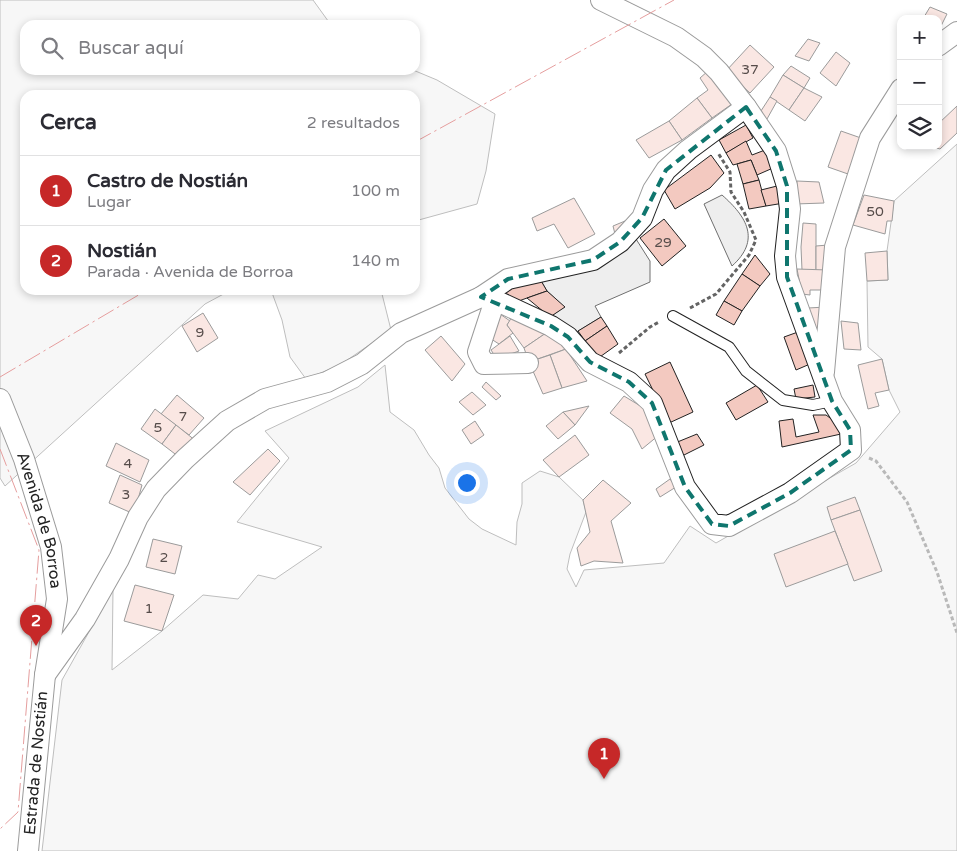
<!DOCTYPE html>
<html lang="es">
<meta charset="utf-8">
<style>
body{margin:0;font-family:"Varela Round",sans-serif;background:#f2f2f3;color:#2b2b33}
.controls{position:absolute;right:15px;top:15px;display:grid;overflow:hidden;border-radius:10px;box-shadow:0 2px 8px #0003}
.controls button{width:45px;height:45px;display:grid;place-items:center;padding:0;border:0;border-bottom:1px solid #e1e1e2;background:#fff;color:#2b2b33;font:25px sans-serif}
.you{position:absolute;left:466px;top:482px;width:18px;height:18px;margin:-12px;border:4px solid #fff;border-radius:50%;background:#1a73e8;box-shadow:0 0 0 8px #1a73e833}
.badge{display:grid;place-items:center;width:32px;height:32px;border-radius:50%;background:#c62828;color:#fff;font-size:16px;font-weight:700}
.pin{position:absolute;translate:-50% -41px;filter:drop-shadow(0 1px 2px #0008)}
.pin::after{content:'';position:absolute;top:26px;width:18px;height:15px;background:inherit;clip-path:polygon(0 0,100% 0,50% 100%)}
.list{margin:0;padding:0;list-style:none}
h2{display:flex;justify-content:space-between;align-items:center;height:65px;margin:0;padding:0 20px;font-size:21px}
h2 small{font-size:16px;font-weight:400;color:#7c7c81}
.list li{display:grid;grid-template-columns:32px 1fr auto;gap:15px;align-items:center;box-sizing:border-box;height:70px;padding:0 20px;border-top:1px solid #e1e1e2}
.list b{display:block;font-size:19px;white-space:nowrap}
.list p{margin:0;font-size:16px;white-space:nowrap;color:#7c7c81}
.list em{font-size:16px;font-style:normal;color:#7c7c81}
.icon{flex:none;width:28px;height:28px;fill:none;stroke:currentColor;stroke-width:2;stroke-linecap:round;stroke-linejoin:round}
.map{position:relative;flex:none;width:957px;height:851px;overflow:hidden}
.search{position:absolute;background:#fff;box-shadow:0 2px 8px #0003;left:20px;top:20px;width:400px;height:55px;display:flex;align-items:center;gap:12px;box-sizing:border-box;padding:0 18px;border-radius:15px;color:#7c7c81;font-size:19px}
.panel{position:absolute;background:#fff;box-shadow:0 2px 8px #0003;left:20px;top:90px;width:400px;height:205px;border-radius:15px}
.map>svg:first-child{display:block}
.green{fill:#eee;stroke:#6f6f6f}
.building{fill:#f3c9c0;stroke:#222}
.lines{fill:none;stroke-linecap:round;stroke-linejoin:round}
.lane-casing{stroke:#222;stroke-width:12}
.street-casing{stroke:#222;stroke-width:22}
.path{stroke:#646464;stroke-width:3;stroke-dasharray:4 2.5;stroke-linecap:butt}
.lane{stroke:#fff;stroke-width:10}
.street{stroke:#fff;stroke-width:20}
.power{stroke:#c62828;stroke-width:1;stroke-dasharray:18 4 2.5 4;stroke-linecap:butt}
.marked{fill:none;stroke:#0f766e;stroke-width:4;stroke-dasharray:10 6;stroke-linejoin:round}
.labels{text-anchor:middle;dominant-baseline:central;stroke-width:4;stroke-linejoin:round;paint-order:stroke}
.number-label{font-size:14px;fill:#564c4a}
.street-label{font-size:16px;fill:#222;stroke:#fff}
</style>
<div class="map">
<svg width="957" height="851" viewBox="0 0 957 851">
<rect width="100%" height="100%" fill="#fff"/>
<g class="green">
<polygon points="0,0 313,0 331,25 25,25 25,70 413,70 437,80 495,114 486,171 477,204 415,221 415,95 25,95 25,290 231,290 205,304 5,486 0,478"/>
<polygon points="957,144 957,851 42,851 62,680 113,589 112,670 162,631 203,595 238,599 258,575 275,579 322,547 237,522 289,458 265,431 358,387 385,365 390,412 414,430 429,455 439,468 445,488 469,519 482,529 516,545 517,522 522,504 522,483 540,471 559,477 583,500 586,512 570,554 567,569 576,587 584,570 664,563 690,526 716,543 856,463 900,412 889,390 882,359 868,347 867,281 888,280 887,251 894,201"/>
<path d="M722,195C747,217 761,240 732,266L704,204Z"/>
<polygon points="636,239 650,261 650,282 595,306 601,317 572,335 550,317 564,307 547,291 540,279"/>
<polygon points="271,290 381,290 391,330 340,365 306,379 290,357 282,320"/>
</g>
<g class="building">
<polygon points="930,7 947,14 941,26 938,24 938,19 924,17"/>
<polygon points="808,39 820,43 809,61 795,56"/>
<polygon points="750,45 774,67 750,93 726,71"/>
<polygon points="836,52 850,63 836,86 820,73"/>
<polygon points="791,66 810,78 804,88 783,75"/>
<polygon points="708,71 732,104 712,118 697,98 708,90 700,78"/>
<polygon points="783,75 804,88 789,110 770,97"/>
<polygon points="804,88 822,97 805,121 789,110"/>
<polygon points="770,97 777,101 767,119 759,114"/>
<polygon points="697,98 712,118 682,140 669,121"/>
<polygon points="957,106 957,133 940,149 930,146 938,146 938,124"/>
<polygon points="669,121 682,140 649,158 636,140"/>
<polygon points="746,125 753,138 726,153 719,140"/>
<polygon points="841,131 861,138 848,174 828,167"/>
<polygon points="746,141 752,155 765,150 773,168 757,175 751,160 733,165 726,153"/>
<polygon points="711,155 724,173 710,188 675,209 664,190"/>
<polygon points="751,160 759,180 743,184 737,164"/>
<polygon points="759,180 766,206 749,209 743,184"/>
<polygon points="797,181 819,182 824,203 795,204"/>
<polygon points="781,185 784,203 766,206 761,190"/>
<polygon points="864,195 894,201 892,221 887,221 885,234 853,225"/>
<polygon points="574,198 595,234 568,248 554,224 537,231 532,218"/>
<polygon points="664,219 686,246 662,266 640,238"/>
<polygon points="625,221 628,228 615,234 613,226"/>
<polygon points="803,223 816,224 816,271 802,270 801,247"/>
<polygon points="828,245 828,270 816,271 816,246"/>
<polygon points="887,251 888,280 867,281 865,253"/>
<polygon points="755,255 770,274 760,286 742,274"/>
<polygon points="797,269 828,270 825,290 810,290 810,295 802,294"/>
<polygon points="742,274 760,286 742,311 724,301"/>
<polygon points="540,279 547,291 527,298 516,302 500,292 519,283"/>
<polygon points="547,291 565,307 550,317 527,298"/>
<polygon points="724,301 742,311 734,325 716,315"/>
<polygon points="826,307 816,340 808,308"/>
<polygon points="203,313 218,338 197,352 182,326"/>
<polygon points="500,314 510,321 507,325 513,333 499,344 488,337"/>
<polygon points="513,315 546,333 524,348 507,325"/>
<polygon points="601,317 607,326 585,341 578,331"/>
<polygon points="841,321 858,323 861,350 844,349"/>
<polygon points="607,326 618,344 597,359 585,341"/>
<polygon points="798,332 810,364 796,370 784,337"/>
<polygon points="546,333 558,338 566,349 529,362 524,348"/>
<polygon points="441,336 465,364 452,381 425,350"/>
<polygon points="510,336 519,351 497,359 491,350"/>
<polygon points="566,349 587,381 562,388 550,355"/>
<polygon points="550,355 562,388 543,394 529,362"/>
<polygon points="882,359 889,390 875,393 879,406 868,409 858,365"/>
<polygon points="670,362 693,412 669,423 645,374"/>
<polygon points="486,382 501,396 496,400 482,387"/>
<polygon points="757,385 768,402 736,420 726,403"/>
<polygon points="813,385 815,397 796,399 794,389"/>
<polygon points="472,392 486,405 473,415 459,402"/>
<polygon points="177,395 204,418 189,435 161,414"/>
<polygon points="624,396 647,410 659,435 642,449 632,429 610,413"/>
<polygon points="589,406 575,425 563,412"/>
<polygon points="155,409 176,425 162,444 141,429"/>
<polygon points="563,412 575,425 558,439 546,426"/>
<polygon points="813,415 826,415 837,423 841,434 782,447 779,421 793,419 796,437 819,432"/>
<polygon points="475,421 484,435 471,444 462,430"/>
<polygon points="176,425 196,441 179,457 162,444"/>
<polygon points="697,434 704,445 682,456 675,443"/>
<polygon points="575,435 589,455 559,477 543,460"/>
<polygon points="116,443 149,460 140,482 106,466"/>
<polygon points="268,449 280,461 250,495 233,482"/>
<polygon points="120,475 142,485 134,514 109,503"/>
<polygon points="670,479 676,487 660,497 656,489"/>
<polygon points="603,480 631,503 611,521 623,563 594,561 581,566 577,548 590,532 583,500"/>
<polygon points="855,497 860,510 831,520 827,507"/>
<polygon points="860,510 882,571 854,581 831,520"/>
<polygon points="835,531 848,564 786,587 774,554"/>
<polygon points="153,539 182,546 175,574 146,567"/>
<polygon points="135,585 174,595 162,631 124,621"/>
</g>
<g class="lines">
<defs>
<polyline id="lane" points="673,316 729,347 746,371 783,400 813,405 832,401"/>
<g id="street">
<polyline points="938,46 957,32"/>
<polyline points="481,297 495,300 551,326 568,337 590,362 629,382 652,403 685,487 712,524 729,526 790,493 851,450 850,430 832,401 787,277 785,256 790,209 787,186 776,151 746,107 719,72 704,57 676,37 601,0"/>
<polyline points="495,300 478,352 484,364 528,363"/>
<polyline points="824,372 835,247 870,138 901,89"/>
<path id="s1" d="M0,399L24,459L51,547L57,599L45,675L28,851"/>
<polyline points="45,675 85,619 119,559 138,517 156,489 185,459 227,421 265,399 327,382 362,364 401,333 481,297 508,279 593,260 620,242 642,218 653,190 666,170 688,150 746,107"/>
</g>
</defs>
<use href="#lane" class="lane-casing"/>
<use href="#street" class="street-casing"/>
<g class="path">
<polyline points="690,308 716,294 749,255 756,240 744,212 731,192 730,172 718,153"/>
<polyline points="619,353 650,327 659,322"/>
<polyline points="869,458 876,461 907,502 937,572 957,633"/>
</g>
<use href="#lane" class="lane"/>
<use href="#street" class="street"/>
<g class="power">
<polyline points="415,142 674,0"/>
<polyline points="0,377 147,290"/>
<polyline points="0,449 39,550 18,812 0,829"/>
</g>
</g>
<path d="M0 0H957V851H0ZM746,107L776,151L787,186V277L832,401L850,430L851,450L790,493L729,526L712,524L685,487L652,403L629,382L590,362L568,337L551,326L481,297L508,279L593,260L620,242L642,218L666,170Z" fill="#fff" fill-opacity=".55" fill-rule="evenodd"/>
<path class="marked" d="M746,107L776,151L787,186V277L832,401L850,430L851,450L790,493L729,526L712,524L685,487L652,403L629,382L590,362L568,337L551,326L481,297L508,279L593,260L620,242L642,218L666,170Z"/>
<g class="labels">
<g class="number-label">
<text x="750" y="69">37</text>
<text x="875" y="211">50</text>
<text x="663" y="242">29</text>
<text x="200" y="332">9</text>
<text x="183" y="416">7</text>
<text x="158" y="427">5</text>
<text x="128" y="463">4</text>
<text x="126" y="494">3</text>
<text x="164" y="557">2</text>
<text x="149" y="608">1</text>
</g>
<g class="street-label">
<text stroke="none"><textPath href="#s1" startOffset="128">Avenida de Borroa</textPath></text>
<text transform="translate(36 763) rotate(-85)">Estrada de Nostián</text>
</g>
</g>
</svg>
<div class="controls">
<button>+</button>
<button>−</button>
<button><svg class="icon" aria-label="layers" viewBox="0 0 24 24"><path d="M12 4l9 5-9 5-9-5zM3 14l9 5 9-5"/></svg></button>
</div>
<div class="you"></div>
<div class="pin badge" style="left:604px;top:779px">1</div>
<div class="pin badge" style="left:36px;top:646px">2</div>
<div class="search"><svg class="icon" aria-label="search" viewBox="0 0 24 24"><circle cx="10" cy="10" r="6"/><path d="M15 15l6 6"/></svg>Buscar aquí</div>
<section class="panel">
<h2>Cerca<small>2 resultados</small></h2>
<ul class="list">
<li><span class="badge">1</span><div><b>Castro de Nostián</b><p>Lugar</p></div><em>100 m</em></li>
<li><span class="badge">2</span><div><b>Nostián</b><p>Parada · Avenida de Borroa</p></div><em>140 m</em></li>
</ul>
</section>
</div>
